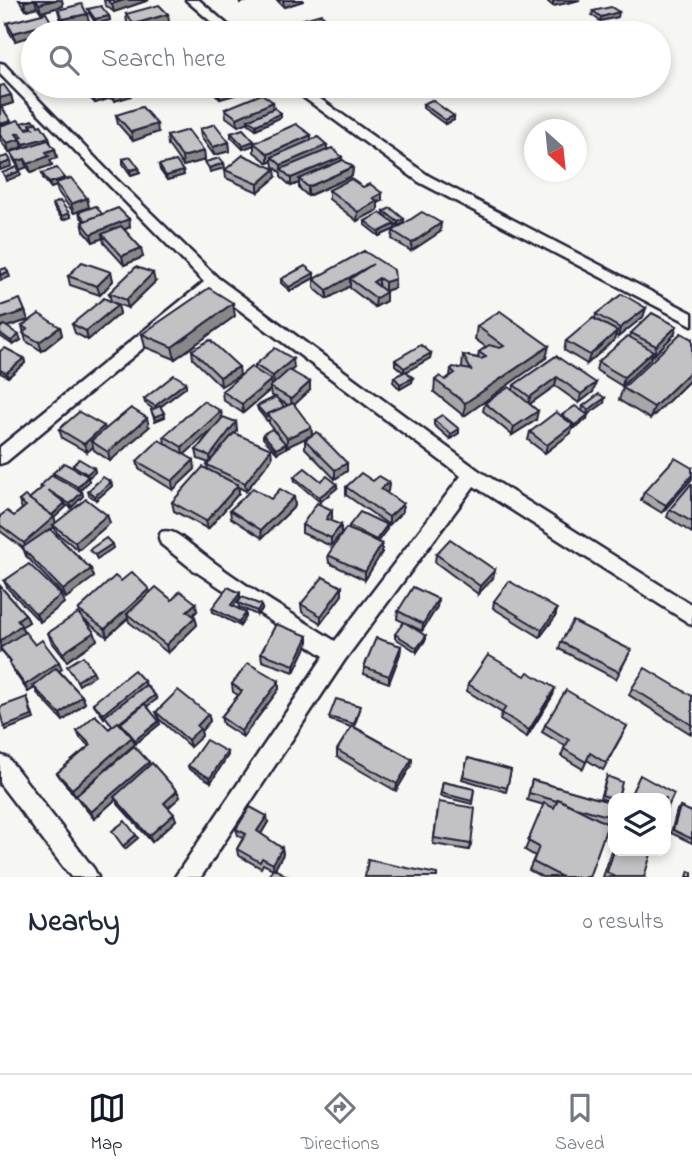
<!DOCTYPE html>
<style>
body{margin:0;font-family:"Indie Flower",sans-serif;background:#f2f2f3;color:#1f2937}
.controls{position:absolute;right:21px;bottom:21px;display:grid;overflow:hidden;border-radius:14px;box-shadow:0 4px 10px #0003}
.controls button{width:63px;height:63px;display:grid;place-items:center;padding:0;border:0;border-bottom:2px solid #e0e1e3;background:#fff;color:#1f2937;font:35px sans-serif}
.compass{position:absolute;left:524px;top:119px;width:63px;height:63px;border-radius:50%;background:#fff;box-shadow:0 4px 10px #0003;rotate:153deg}
.list{margin:0;padding:0;list-style:none}
h2{display:flex;justify-content:space-between;align-items:center;height:91px;margin:0;padding:0 28px;font-size:30px}
h2 small{font-size:23px;font-weight:400;color:#747a83}
.icon{flex:none;width:38px;height:38px;fill:none;stroke:currentColor;stroke-width:2;stroke-linecap:round;stroke-linejoin:round}
.map{position:relative;flex:none;width:692px;height:877px;overflow:hidden}
.search{position:absolute;background:#fff;box-shadow:0 4px 10px #0003;left:21px;right:21px;top:21px;height:77px;display:flex;align-items:center;gap:18px;box-sizing:border-box;padding:0 24px;border-radius:38px;color:#747a83;font-size:26px}
.sheet{height:196px;background:#fff}
nav{display:flex;justify-content:space-around;align-items:center;box-sizing:border-box;height:98px;border-top:2px solid #e0e1e3;background:#fff;font-size:19px;color:#747a83}
nav a{display:grid;justify-items:center;gap:4px}
nav .on{color:#111827}
.map>svg:first-child{display:block}
.lines{fill:none;stroke-linecap:round;stroke-linejoin:round}
.street-casing{stroke:#22223b;stroke-width:5}
.street{fill:#f6f6f2;fill-rule:evenodd}
.wall{fill:#a7a7a9;stroke:#22223b;stroke-width:2;fill-rule:evenodd}
.shaded-wall{fill:#888889;stroke:#22223b;stroke-width:2}
.building{fill:#c2c2c4;stroke:#22223b;stroke-width:2}
</style>
<div class="map">
<svg width="692" height="877" viewBox="0 0 692 877">
<rect width="100%" height="100%" fill="#f6f6f2"/>
<filter id="ink" filterUnits="userSpaceOnUse"><feTurbulence type="fractalNoise" baseFrequency=".0143" numOctaves="2"/><feDisplacementMap in="SourceGraphic" scale="14" xChannelSelector="R" yChannelSelector="G"/><feConvolveMatrix kernelMatrix="1 2 1 2 8 2 1 2 1" color-interpolation-filters="sRGB"/></filter>
<g filter="url(#ink)">
<g class="lines">
<defs>
<g id="street">
<polygon points="186,0 199,0 237,33 224,33"/>
<path d="M0,63L4,64L112,175L218,278L478,470L692,605V625L474,486L344,661L201,877H175L324,656L192,569L161,544L159,538L161,532C174,528 184,540 194,547C237,582 288,611 335,641L461,476L213,290L6,462L0,464V447L204,282L0,74Z"/>
<polygon points="288,86 302,86 429,176 692,313 692,325 419,182"/>
<polygon points="0,755 8,758 94,869 98,877 71,877 0,784"/>
</g>
</defs>
<use href="#street" class="street-casing"/>
<use href="#street" class="street"/>
</g>
<g class="wall">
<polygon points="19,0 62,0 63,6 41,12 37,7 26,10"/>
<polygon points="104,0 149,0 114,12 105,5"/>
<polygon points="277,0 303,0 303,1 284,7"/>
<polygon points="549,0 580,0 553,6 548,2"/>
<polygon points="88,9 109,16 110,20 96,24 89,13"/>
<polygon points="58,10 89,22 65,27 60,18"/>
<polygon points="593,11 618,17 600,21 592,15"/>
<polygon points="126,14 169,22 156,26 160,31 172,33 140,33 139,31 135,32 127,23"/>
<polygon points="7,23 54,31 45,33 33,33 15,41 9,31"/>
<polygon points="279,26 332,32 327,33 279,33"/>
<polygon points="0,86 11,95 13,103 1,107 11,123 38,126 49,137 51,144 55,149 57,158 50,160 52,165 31,172 27,167 20,170 14,160 11,152 23,148 21,142 22,147 9,152 0,140"/>
<polygon points="209,86 245,86 245,87 241,88 241,93 220,99 210,88"/>
<polygon points="130,87 131,96 114,101 111,98 95,103 89,97 87,88"/>
<polygon points="423,104 454,116 454,120 445,124 423,108"/>
<polygon points="274,108 281,113 281,117 256,129 249,124 249,122 238,126 226,117 225,109"/>
<polygon points="116,115 158,132 133,141 118,124"/>
<polygon points="200,129 229,142 230,151 214,155 201,137"/>
<polygon points="231,133 255,143 311,135 311,140 342,157 342,160 353,167 352,176 308,196 299,188 299,183 291,186 281,177 281,173 273,166 272,161 268,163 254,152 254,145 243,149 231,137"/>
<polygon points="167,136 204,151 205,160 183,166 168,145"/>
<polygon points="123,159 139,168 140,172 131,175 123,164"/>
<polygon points="159,165 183,171 184,175 167,180 160,170"/>
<polygon points="225,170 276,177 258,192 226,178"/>
<polygon points="42,173 89,207 74,213 58,192 56,186 51,188 43,178"/>
<polygon points="329,190 382,201 378,203 378,210 357,221 329,199"/>
<polygon points="53,204 69,213 71,217 63,220 54,208"/>
<polygon points="384,211 404,219 398,226 384,215"/>
<polygon points="79,212 129,219 130,227 124,230 143,257 124,265 104,243 103,238 93,242 84,231 82,222 84,221 80,216"/>
<polygon points="365,221 395,224 395,229 379,236 365,225"/>
<polygon points="393,231 440,232 411,251 392,239"/>
<polygon points="364,251 394,288 385,291 386,301 375,307 350,288 350,286 327,299 314,288 314,279"/>
<polygon points="111,272 113,281 100,295 70,285 68,276"/>
<polygon points="314,278 290,291 281,283 281,279"/>
<polygon points="155,282 128,308 115,303 120,313 88,340 75,333 72,324 111,301 109,293"/>
<polygon points="0,306 25,311 28,320 7,327 21,340 13,345 0,336"/>
<polygon points="646,308 643,317 618,337 615,335 614,340 587,364 564,350 566,341 595,319 596,314"/>
<polygon points="235,316 175,359 145,347 142,334"/>
<polygon points="22,326 60,327 62,335 42,351 26,341"/>
<polygon points="477,326 546,358 464,416 434,392 435,380 445,380 450,376 451,369 462,369 463,355 478,358 479,352 486,347 475,339"/>
<polygon points="631,333 674,335 654,355 652,354 650,359 622,386 596,370 598,362 630,337"/>
<polygon points="692,339 692,378 650,419 619,400 623,388"/>
<polygon points="192,350 240,375 221,386 193,359"/>
<polygon points="0,351 24,358 25,363 8,377 0,373"/>
<polygon points="431,353 430,358 405,372 413,378 412,382 400,389 393,382 394,377 404,373 395,365 395,360"/>
<polygon points="556,356 593,392 579,403 555,386 530,404 536,420 512,435 483,411 485,403 513,391 514,385"/>
<path d="M255,365L294,368L290,371L310,390L294,405L311,427L312,435L287,447L286,445V448L277,453L263,438V434L281,439L269,423V420L267,421L258,410L257,406L275,397L271,395L270,390L243,413L223,400L222,391L255,370ZM277,399L288,405L284,407Z"/>
<polygon points="186,387 160,407 164,413 165,417 155,421 151,410 153,409 145,403 144,399"/>
<polygon points="604,403 587,415 587,419 573,429 572,428 571,433 545,453 528,440 530,432 562,416 562,415 582,411 583,406"/>
<polygon points="221,411 222,418 236,422 237,431 235,434 272,458 246,491 238,487 239,493 208,529 174,511 172,502 208,470 207,465 209,463 198,459 196,450 217,424 184,455 195,469 173,490 139,469 137,461 165,444 164,436"/>
<polygon points="434,420 459,429 459,433 450,439 434,425"/>
<polygon points="149,427 110,461 94,450 93,447 87,452 62,438 59,429 105,430"/>
<polygon points="305,440 347,463 347,471 335,479 305,448"/>
<polygon points="73,465 94,468 95,472 88,478 89,481 80,491 82,492 83,496 71,508 65,504 66,507 54,518 56,523 107,515 110,523 78,550 57,533 54,527 51,530 91,569 94,577 66,598 26,556 23,548 0,531 0,516 14,516 22,509 19,501 29,499 41,489 40,486 54,476 53,473 74,469"/>
<polygon points="692,468 662,513 641,500 644,492"/>
<polygon points="294,477 337,488 320,502 295,481"/>
<polygon points="111,482 112,486 96,500 89,495 88,491"/>
<polygon points="389,482 388,491 386,493 402,512 389,525 346,495 346,487"/>
<polygon points="692,485 692,533 667,517 670,509"/>
<polygon points="294,497 295,506 262,538 231,518 230,510 271,499"/>
<polygon points="332,518 331,521 341,533 331,546 302,533 302,525"/>
<polygon points="349,526 387,529 377,542 382,544 382,552 365,580 329,563 328,555 349,530"/>
<polygon points="436,554 495,570 493,578 478,594 435,562"/>
<polygon points="4,581 61,595 64,603 40,622 8,589"/>
<polygon points="121,581 197,611 193,615 195,617 197,625 168,653 129,622 128,618 107,637 83,619 94,632 97,640 67,661 51,641 48,633 80,615 78,610"/>
<polygon points="0,586 25,614 29,622 21,627 24,632 35,645 62,669 59,671 82,696 85,703 63,721 37,693 35,688 28,692 13,670 9,663 10,662 1,650 0,651"/>
<polygon points="342,587 342,595 321,623 302,612 301,604"/>
<polygon points="240,593 240,597 233,606 246,613 246,617 240,626 213,612 212,608"/>
<polygon points="438,599 437,607 422,631 397,619 398,611"/>
<polygon points="494,601 557,609 555,617 540,637 493,608"/>
<polygon points="238,603 262,609 257,615 239,607"/>
<polygon points="395,634 426,636 426,639 417,652 395,638"/>
<polygon points="308,636 308,643 294,672 262,661 261,653"/>
<polygon points="561,642 631,650 616,679 559,649"/>
<polygon points="401,646 400,654 389,683 364,674 364,667"/>
<polygon points="144,681 146,685 157,699 147,706 160,724 136,743 133,740 135,744 75,796 61,779 57,773 89,746 80,738 77,731 109,729 112,726 106,717 104,718 95,706 93,703"/>
<polygon points="279,681 279,689 243,737 223,724 221,717 238,695 233,692 232,684"/>
<polygon points="468,684 553,695 527,737 500,720 502,713 467,691"/>
<polygon points="632,688 692,696 691,734 629,695"/>
<polygon points="360,710 354,727 412,759 411,766 396,791 337,757 337,750 351,727 330,720 329,717"/>
<polygon points="156,712 208,714 210,721 201,731 202,736 190,747 159,719"/>
<polygon points="545,725 627,726 603,770 587,760 583,769 561,756 565,746 542,732"/>
<polygon points="227,752 228,755 211,782 189,769 188,766"/>
<polygon points="468,758 511,770 506,792 462,779"/>
<polygon points="149,762 150,766 177,791 180,797 168,807 176,820 152,842 117,803 116,799 94,819 80,802 76,796"/>
<polygon points="607,776 613,798 613,805 611,817 608,823 589,877 542,877 529,870 535,856 525,850 544,805 527,800 532,780 613,803 600,798"/>
<polygon points="443,782 474,789 472,804 440,796"/>
<polygon points="439,802 471,844 469,850 433,844"/>
<polygon points="680,807 692,812 692,843 671,833 677,810"/>
<polygon points="268,822 261,834 282,848 283,854 275,869 273,869 263,864 261,868 238,855 237,849 243,838 238,835 236,829"/>
<polygon points="613,847 613,851 644,877 603,877"/>
</g>
<g class="shaded-wall">
<polygon points="32,0 35,0 37,7 26,10 24,2"/>
<polygon points="55,0 62,0 63,6 41,12 39,4"/>
<polygon points="124,0 149,0 114,12 112,4"/>
<polygon points="239,0 252,0 240,3"/>
<polygon points="283,0 303,0 303,1 284,7"/>
<polygon points="560,0 580,0 553,6 553,1"/>
<polygon points="619,12 618,17 600,21 601,17"/>
<polygon points="87,14 89,22 65,27 63,19"/>
<polygon points="168,14 169,22 140,30 139,29 139,31 135,32 134,24"/>
<polygon points="109,16 110,20 96,24 95,19"/>
<polygon points="52,23 54,31 45,33 33,33 33,36 15,41 13,33"/>
<polygon points="332,23 332,32 327,33 297,33"/>
<polygon points="236,86 245,86 245,87 241,88 241,93 220,99 219,90"/>
<polygon points="388,86 398,86 388,90"/>
<polygon points="130,87 131,96 114,101 113,93"/>
<polygon points="110,89 111,98 95,103 93,95"/>
<polygon points="11,95 13,103 0,107 0,98"/>
<polygon points="273,102 274,111 248,120 249,122 238,126 237,118"/>
<polygon points="281,113 281,117 256,129 256,125"/>
<polygon points="454,116 454,120 445,124 445,120"/>
<polygon points="157,124 158,132 133,141 131,132"/>
<polygon points="20,133 23,141 20,138 22,147 9,152 7,143 16,134"/>
<polygon points="311,135 311,143 272,157 272,161 268,163 268,154"/>
<polygon points="49,137 51,146 26,153 24,144"/>
<polygon points="254,141 254,145 243,149 243,145"/>
<polygon points="229,142 230,151 214,155 213,147"/>
<polygon points="327,145 327,154 281,169 281,165"/>
<polygon points="55,149 57,158 50,160 52,165 31,172 28,164 46,152"/>
<polygon points="204,151 205,160 183,166 182,157"/>
<polygon points="342,157 342,166 299,179 299,183 291,186 291,178"/>
<polygon points="25,159 27,167 20,170 17,161"/>
<polygon points="11,161 12,166 0,170 0,165"/>
<polygon points="224,163 225,168 210,172 209,168"/>
<polygon points="353,167 352,176 308,196 308,187"/>
<polygon points="139,168 140,172 131,175 130,170"/>
<polygon points="275,169 276,177 258,192 258,184"/>
<polygon points="20,171 21,175 6,181 5,177"/>
<polygon points="183,171 184,175 167,180 166,176"/>
<polygon points="65,178 66,183 56,183 56,186 51,188 49,183"/>
<polygon points="382,193 382,201 378,203 378,210 357,221 358,212 373,198"/>
<polygon points="87,198 89,207 74,213 71,204"/>
<polygon points="69,213 71,217 63,220 62,216"/>
<polygon points="129,219 130,227 105,238 102,234 103,238 93,242 91,234"/>
<polygon points="404,219 404,223 398,226 398,222"/>
<polygon points="441,223 440,232 411,251 412,243"/>
<polygon points="395,224 395,229 379,236 379,232"/>
<polygon points="141,248 143,257 124,265 122,256"/>
<polygon points="373,264 350,279 350,286 327,299 327,290"/>
<polygon points="8,272 10,277 1,280 0,275"/>
<polygon points="111,272 113,281 100,295 97,286"/>
<polygon points="153,273 155,282 128,308 126,300"/>
<polygon points="314,273 314,278 290,291 289,287"/>
<polygon points="379,278 379,287 373,282"/>
<polygon points="395,279 394,288 385,291 385,282"/>
<polygon points="386,292 386,301 375,307 376,298"/>
<polygon points="233,303 235,316 175,359 172,347"/>
<polygon points="118,305 120,313 88,340 86,331"/>
<polygon points="646,308 643,317 618,337 620,328"/>
<polygon points="25,311 28,320 0,329 0,319"/>
<polygon points="677,326 674,335 654,355 656,346"/>
<polygon points="60,327 62,335 42,351 39,342"/>
<polygon points="617,331 614,340 587,364 590,355"/>
<polygon points="19,335 21,340 13,345 11,341"/>
<polygon points="549,346 546,358 464,416 465,403"/>
<polygon points="653,351 650,359 622,386 624,377"/>
<polygon points="431,353 430,358 404,373 404,368"/>
<polygon points="24,358 25,363 8,377 6,373"/>
<polygon points="293,359 294,368 274,385 273,376"/>
<polygon points="239,367 240,375 221,386 220,377"/>
<polygon points="692,370 692,378 650,419 654,407"/>
<polygon points="557,377 555,386 528,405 530,397"/>
<polygon points="413,378 412,382 400,389 400,384"/>
<polygon points="271,380 272,388 270,387 270,390 243,413 242,404"/>
<polygon points="186,382 186,387 156,410 155,406"/>
<polygon points="310,382 310,390 292,407 291,399"/>
<polygon points="596,383 593,392 579,403 581,394"/>
<polygon points="605,398 604,403 587,415 588,410"/>
<polygon points="221,411 222,420 183,456 182,447"/>
<polygon points="538,411 536,420 512,435 514,427"/>
<polygon points="164,413 165,417 155,421 154,417"/>
<polygon points="588,415 587,419 573,429 575,425"/>
<polygon points="147,418 149,427 110,461 108,452"/>
<polygon points="236,422 237,431 211,464 210,456"/>
<polygon points="573,425 571,433 545,453 547,445"/>
<polygon points="104,426 107,434 91,441 93,447 87,452 84,444"/>
<polygon points="311,427 312,435 287,447 287,438"/>
<polygon points="459,429 459,433 450,439 451,434"/>
<polygon points="286,444 286,448 277,453 276,449"/>
<polygon points="271,449 272,458 246,491 245,483"/>
<polygon points="194,460 195,469 173,490 172,481"/>
<polygon points="347,463 347,471 335,479 335,470"/>
<polygon points="94,468 95,472 88,478 89,481 79,491 78,487 88,477 87,474"/>
<polygon points="692,475 692,479 662,513 666,505"/>
<polygon points="111,482 112,486 96,500 95,496"/>
<polygon points="389,482 388,491 381,497 381,489"/>
<polygon points="337,484 337,488 320,502 319,497"/>
<polygon points="238,485 239,493 208,529 206,521"/>
<polygon points="82,492 83,496 71,508 70,504"/>
<polygon points="294,497 295,506 262,538 261,530"/>
<polygon points="65,503 66,507 54,518 57,525 53,525 54,527 27,551 24,543"/>
<polygon points="403,504 402,512 389,525 389,517"/>
<polygon points="332,510 332,518 326,527 326,519"/>
<polygon points="107,515 110,523 78,550 75,542"/>
<polygon points="341,525 341,533 331,546 331,538"/>
<polygon points="387,525 387,529 376,544 376,540"/>
<polygon points="112,544 113,548 97,559 95,555"/>
<polygon points="382,544 382,552 365,580 365,572"/>
<polygon points="91,569 94,577 66,598 63,590"/>
<polygon points="495,570 493,578 478,594 480,586"/>
<polygon points="342,587 342,595 321,623 321,616"/>
<polygon points="149,589 151,597 127,614 128,618 107,637 105,629"/>
<polygon points="240,593 240,597 232,609 231,605"/>
<polygon points="61,595 64,603 40,622 36,614"/>
<polygon points="438,599 437,607 422,631 423,624"/>
<polygon points="196,603 197,611 189,619 187,611"/>
<polygon points="261,605 262,609 257,615 257,611"/>
<polygon points="557,609 555,617 540,637 542,630"/>
<polygon points="246,613 246,617 240,626 239,622"/>
<polygon points="25,614 29,622 21,627 24,633 0,651 0,641 17,620"/>
<polygon points="195,617 197,625 168,653 166,645"/>
<polygon points="94,632 97,640 67,661 63,653"/>
<polygon points="308,636 308,643 294,672 294,665"/>
<polygon points="426,636 426,639 417,652 417,648"/>
<polygon points="401,646 400,654 389,683 389,676"/>
<polygon points="59,662 62,669 28,692 25,685"/>
<polygon points="93,671 95,675 79,685 77,681"/>
<polygon points="144,681 146,685 104,718 103,714"/>
<polygon points="279,681 279,689 243,737 241,731"/>
<polygon points="555,688 553,695 527,737 529,730"/>
<polygon points="155,695 157,699 115,730 114,727"/>
<polygon points="82,696 85,703 63,721 60,714"/>
<polygon points="27,697 34,719 6,730 4,727"/>
<polygon points="208,714 210,721 201,731 202,736 190,747 188,740 197,726"/>
<polygon points="159,721 160,724 136,743 135,740"/>
<polygon points="132,737 135,744 75,796 72,789"/>
<polygon points="227,752 228,755 211,782 210,778"/>
<polygon points="412,759 411,766 396,791 397,784"/>
<polygon points="149,762 151,769 114,797 116,799 94,819 91,812"/>
<polygon points="177,791 180,797 167,809 164,803"/>
<polygon points="174,814 176,820 152,842 149,836"/>
<polygon points="267,816 268,822 259,837 257,831"/>
<polygon points="136,835 138,838 125,849 123,846"/>
<polygon points="282,848 283,854 274,870 273,864"/>
</g>
<g class="building">
<polygon points="36,0 55,0 39,4"/>
<polygon points="107,0 124,0 112,4"/>
<polygon points="82,4 87,14 63,19 58,10"/>
<polygon points="159,5 168,14 134,24 126,14"/>
<polygon points="101,6 109,16 95,19 88,9"/>
<polygon points="611,7 619,12 601,17 593,11"/>
<polygon points="46,13 52,23 13,33 7,23"/>
<polygon points="321,14 332,23 297,33 293,30 286,33 279,26"/>
<polygon points="154,25 160,31 153,33 143,33 139,29"/>
<polygon points="112,29 115,33 97,33"/>
<polygon points="169,29 172,33 153,33"/>
<polygon points="4,85 11,95 0,98 0,86"/>
<polygon points="95,86 128,86 130,87 113,93 110,89 93,95 87,88"/>
<polygon points="215,86 236,86 219,90"/>
<polygon points="262,94 273,102 237,118 225,109"/>
<polygon points="432,100 454,116 445,120 423,104"/>
<polygon points="0,105 11,121 0,124"/>
<polygon points="142,107 157,124 131,132 116,115"/>
<polygon points="274,108 281,113 256,125 248,120"/>
<polygon points="18,120 27,129 33,128 30,124 36,122 38,126 41,125 49,137 24,144 20,138 23,137 20,133 16,134 20,139 7,143 0,135 0,126"/>
<polygon points="33,120 35,123 30,124 31,127 27,128 21,123"/>
<polygon points="215,124 229,142 213,147 200,129"/>
<polygon points="296,124 311,135 268,154 254,143"/>
<polygon points="243,129 254,141 243,145 231,133"/>
<polygon points="188,130 204,151 182,157 167,136"/>
<polygon points="318,137 327,145 281,165 272,157"/>
<polygon points="48,140 55,149 46,152 49,156 28,164 25,159 17,161 11,152"/>
<polygon points="332,148 342,157 291,178 281,169"/>
<polygon points="243,155 275,169 258,184 225,170"/>
<polygon points="8,156 11,161 0,165 0,158"/>
<polygon points="131,157 139,168 130,170 123,159"/>
<polygon points="220,158 224,163 209,168 205,162"/>
<polygon points="343,160 353,167 308,187 299,179"/>
<polygon points="176,161 183,171 166,176 159,165"/>
<polygon points="17,167 20,171 5,177 2,173"/>
<polygon points="57,168 65,178 49,183 42,173"/>
<polygon points="71,178 87,198 71,204 56,183"/>
<polygon points="351,179 363,187 370,184 382,193 373,198 378,201 358,212 329,190"/>
<polygon points="60,201 69,213 62,216 53,204"/>
<polygon points="96,206 102,214 86,221 79,212"/>
<polygon points="118,208 129,219 91,234 82,222"/>
<polygon points="391,208 404,219 398,222 384,211"/>
<polygon points="422,212 441,223 412,243 393,231"/>
<polygon points="380,213 395,224 379,232 365,221"/>
<polygon points="121,226 141,248 122,256 102,234"/>
<polygon points="364,251 394,270 395,279 385,282 379,278 373,282 386,292 376,298 350,279 373,264 327,290 314,279"/>
<polygon points="82,262 111,272 97,286 68,276"/>
<polygon points="305,266 314,273 289,287 281,279"/>
<polygon points="136,267 153,273 126,300 109,293"/>
<polygon points="6,268 8,272 0,275 0,270"/>
<polygon points="209,288 233,303 172,347 142,334"/>
<polygon points="622,294 646,308 620,328 596,314"/>
<polygon points="104,298 118,305 86,331 72,324"/>
<polygon points="20,299 25,311 0,319 0,306"/>
<polygon points="500,311 549,346 465,403 435,380 440,376 445,380 455,373 451,369 453,367 471,370 463,355 481,359 486,357 479,352 489,345 500,348 504,346 477,326"/>
<polygon points="652,313 677,326 656,346 631,333"/>
<polygon points="39,314 60,327 39,342 23,333 27,329 22,326"/>
<polygon points="593,318 617,331 590,355 566,341"/>
<polygon points="4,325 19,335 11,341 0,333 0,328"/>
<polygon points="681,333 692,339 692,370 654,407 623,388"/>
<polygon points="628,336 653,351 624,377 598,362"/>
<polygon points="210,340 239,367 220,377 192,350"/>
<polygon points="421,345 431,353 404,368 395,360"/>
<polygon points="5,348 24,358 6,373 0,370 0,351"/>
<polygon points="275,348 293,359 273,376 255,365"/>
<polygon points="556,356 596,383 581,394 557,377 530,397 514,385"/>
<polygon points="251,367 271,380 242,404 222,391"/>
<polygon points="289,370 310,382 291,399 270,387"/>
<polygon points="406,371 413,378 400,384 394,377"/>
<polygon points="174,375 186,382 155,406 144,399"/>
<polygon points="509,387 538,411 514,427 485,403"/>
<polygon points="599,394 605,398 588,410 583,406"/>
<polygon points="276,397 284,407 268,414 269,416 267,417 257,406"/>
<polygon points="203,401 221,411 182,447 164,436"/>
<polygon points="293,403 311,427 287,438 268,414"/>
<polygon points="160,406 164,413 154,417 151,410"/>
<polygon points="575,406 588,415 575,425 562,415"/>
<polygon points="131,408 147,418 108,452 91,441"/>
<polygon points="79,412 104,426 84,444 59,429"/>
<polygon points="556,412 573,425 547,445 530,432"/>
<polygon points="442,415 459,429 451,434 434,420"/>
<polygon points="223,417 236,422 210,456 196,450"/>
<polygon points="272,429 286,444 276,449 263,434"/>
<polygon points="317,432 347,463 335,470 305,440"/>
<polygon points="234,433 271,449 245,483 207,465"/>
<polygon points="159,440 194,460 172,481 137,461"/>
<polygon points="675,458 692,468 692,475 666,505 644,492"/>
<polygon points="79,459 94,468 87,474 73,465"/>
<polygon points="64,463 88,476 78,487 53,473"/>
<polygon points="203,467 238,485 206,521 172,502"/>
<polygon points="305,468 321,481 327,476 337,484 319,497 294,477"/>
<polygon points="361,473 373,481 379,476 389,482 381,489 403,504 389,517 346,487"/>
<polygon points="52,475 82,492 70,504 48,490 65,503 52,515 29,499 43,487 40,486"/>
<polygon points="103,477 111,482 95,496 88,491"/>
<polygon points="691,484 692,485 692,522 670,509"/>
<polygon points="253,488 271,499 280,489 294,497 261,530 230,510"/>
<polygon points="25,496 54,517 24,543 0,525 0,516 7,511 14,516 26,506 19,501"/>
<polygon points="86,499 107,515 75,542 53,525"/>
<polygon points="317,503 332,510 326,519 341,525 331,538 302,525"/>
<polygon points="360,512 387,525 376,540 349,526"/>
<polygon points="346,528 382,544 365,572 328,555"/>
<polygon points="50,529 91,569 63,590 22,548"/>
<polygon points="106,538 112,544 95,555 89,550"/>
<polygon points="450,539 495,570 480,586 436,554"/>
<polygon points="29,564 61,595 36,614 4,581"/>
<polygon points="132,572 149,589 105,629 78,610 115,576 121,581"/>
<polygon points="323,577 342,587 321,616 301,604"/>
<polygon points="509,581 557,609 542,630 494,601"/>
<polygon points="0,586 25,614 17,620 21,625 0,641"/>
<polygon points="156,587 172,600 180,591 196,603 187,611 195,617 166,645 127,614"/>
<polygon points="228,587 240,593 231,605 246,613 239,622 212,608"/>
<polygon points="413,587 438,599 423,624 398,611"/>
<polygon points="242,597 261,605 257,611 238,603"/>
<polygon points="78,613 94,632 63,653 48,633"/>
<polygon points="573,621 631,650 619,672 561,642"/>
<polygon points="404,622 426,636 417,648 395,634"/>
<polygon points="276,624 308,636 294,665 261,653"/>
<polygon points="25,632 35,645 42,640 59,662 25,685 9,663 11,661 0,648"/>
<polygon points="376,638 401,646 389,676 364,667"/>
<polygon points="488,655 525,676 528,672 555,688 529,730 502,713 506,707 468,684"/>
<polygon points="83,656 93,671 77,681 67,666"/>
<polygon points="248,663 279,681 241,731 221,717 242,691 232,684"/>
<polygon points="56,668 82,696 60,714 33,686"/>
<polygon points="645,668 692,696 692,725 632,688"/>
<polygon points="134,670 144,681 103,714 93,703"/>
<polygon points="146,685 155,695 119,723 118,722 113,726 105,716"/>
<polygon points="178,690 208,714 197,726 200,729 188,740 156,712"/>
<polygon points="566,690 627,726 606,763 590,753 586,762 564,749 569,740 545,725"/>
<polygon points="27,697 32,716 4,727 0,713 0,707"/>
<polygon points="336,699 360,706 354,724 329,717"/>
<polygon points="145,704 159,721 135,740 121,723"/>
<polygon points="95,715 109,729 118,722 132,737 72,789 57,773 91,745 77,731"/>
<polygon points="352,726 412,759 397,784 337,750"/>
<polygon points="206,740 227,752 210,778 188,766"/>
<polygon points="134,746 149,762 91,812 76,796"/>
<polygon points="468,758 511,770 507,788 463,776"/>
<polygon points="152,763 177,791 164,803 174,814 149,836 114,797"/>
<polygon points="640,775 674,794 666,811 666,798 629,798"/>
<polygon points="607,776 622,782 618,798 613,798 613,799 602,795"/>
<polygon points="532,780 613,803 611,817 572,806 558,799 557,801 529,793"/>
<polygon points="443,782 474,789 472,801 441,793"/>
<polygon points="558,799 608,824 589,877 562,877 533,862 539,847 528,841 544,803 554,808"/>
<polygon points="439,802 475,808 471,844 434,838"/>
<polygon points="250,807 267,816 257,831 282,848 273,864 262,858 260,862 237,849 246,834 236,829"/>
<polygon points="680,807 692,812 692,839 673,830"/>
<polygon points="125,821 136,835 123,846 112,831"/>
<polygon points="614,851 652,851 644,877 616,877 607,872"/>
<polygon points="368,860 437,874 437,877 365,877"/>
<polygon points="273,868 289,877 268,877"/>
<polygon points="689,871 692,873 692,877 687,877"/>
</g>
</g>
</svg>
<div class="controls">
<button><svg class="icon" aria-label="layers" viewBox="0 0 24 24"><path d="M12 4l9 5-9 5-9-5zM3 14l9 5 9-5"/></svg></button>
</div>
<svg class="compass" viewBox="-18 -18 36 36"><path d="M0-13l5 13h-10z" fill="#e53935"/><path d="M0 13l5-13h-10z" fill="#747a83"/></svg>
<div class="search"><svg class="icon" aria-label="search" viewBox="0 0 24 24"><circle cx="10" cy="10" r="6"/><path d="M15 15l6 6"/></svg>Search here</div>
</div>
<section class="sheet">
<h2>Nearby<small>0 results</small></h2>
<ul class="list">
</ul>
</section>
<nav>
<a class="on"><svg class="icon" aria-label="map" viewBox="0 0 24 24"><path d="M3 6l6-2 6 2 6-2v14l-6 2-6-2-6 2zM9 4v14M15 6v14"/></svg>Map</a>
<a><svg class="icon" aria-label="directions" viewBox="0 0 24 24"><path d="M12 3l9 9-9 9-9-9zM9 14v-3h6M13 9l2 2-2 2"/></svg>Directions</a>
<a><svg class="icon" aria-label="saved" viewBox="0 0 24 24"><path d="M7 4h10v16l-5-4-5 4z"/></svg>Saved</a>
</nav>
